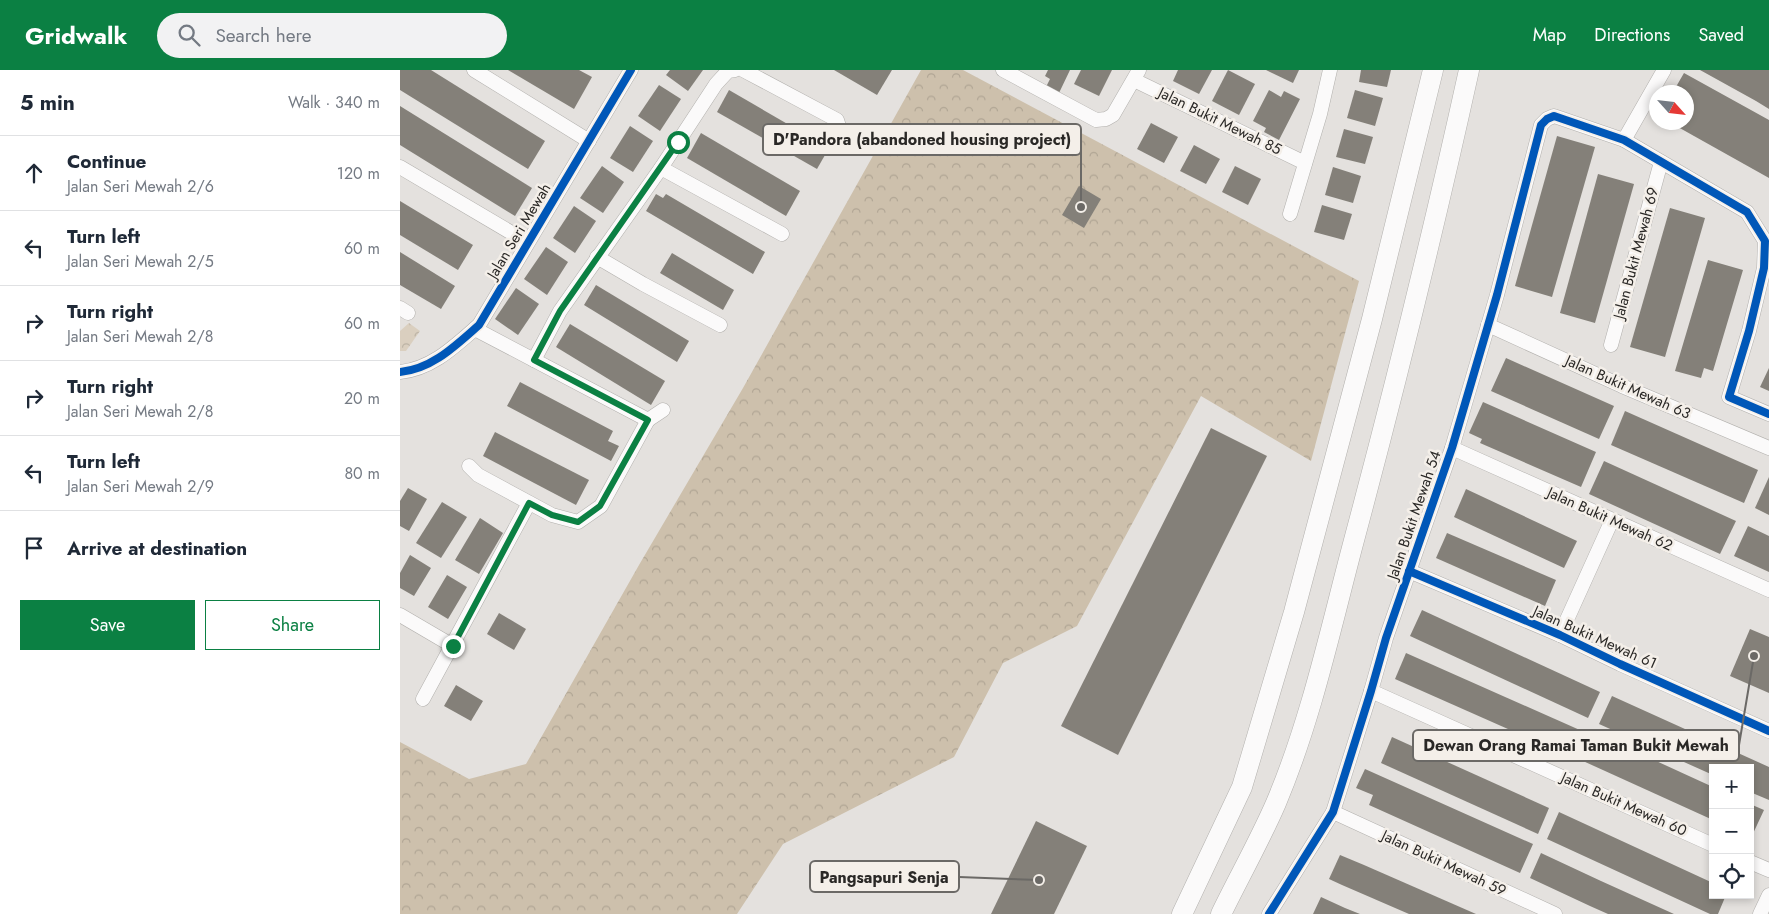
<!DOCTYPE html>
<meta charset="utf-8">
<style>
body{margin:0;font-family:Jost,sans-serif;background:#f2f2f3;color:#1f2937}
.controls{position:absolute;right:15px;bottom:15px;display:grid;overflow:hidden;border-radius:0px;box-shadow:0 2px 8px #0003}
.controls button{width:45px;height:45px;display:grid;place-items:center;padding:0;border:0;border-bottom:1px solid #e0e1e3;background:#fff;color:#1f2937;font:25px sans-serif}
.compass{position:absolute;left:1249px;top:15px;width:45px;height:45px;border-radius:50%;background:#fff;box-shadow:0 2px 8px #0003;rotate:117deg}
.stop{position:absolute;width:15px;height:15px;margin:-11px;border:4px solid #0b8043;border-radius:50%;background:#fff}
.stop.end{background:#0b8043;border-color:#fff;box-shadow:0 1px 5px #0008}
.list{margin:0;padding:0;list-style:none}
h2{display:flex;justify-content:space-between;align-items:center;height:65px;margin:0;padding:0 20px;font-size:21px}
h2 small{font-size:16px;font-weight:400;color:#747a83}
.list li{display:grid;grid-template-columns:32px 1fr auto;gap:15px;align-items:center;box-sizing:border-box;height:75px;padding:0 20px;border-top:1px solid #e0e1e3}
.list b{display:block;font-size:19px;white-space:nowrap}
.list p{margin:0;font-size:16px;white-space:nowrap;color:#747a83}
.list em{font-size:16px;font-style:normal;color:#747a83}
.actions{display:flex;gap:10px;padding:15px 20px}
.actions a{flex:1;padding:11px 0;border:1px solid #0b8043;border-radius:0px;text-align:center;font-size:18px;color:#0b8043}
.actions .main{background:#0b8043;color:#fff}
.icon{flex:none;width:28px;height:28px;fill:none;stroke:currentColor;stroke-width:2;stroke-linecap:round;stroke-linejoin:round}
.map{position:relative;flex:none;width:1369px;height:844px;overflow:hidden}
header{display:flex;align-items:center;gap:30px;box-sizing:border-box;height:70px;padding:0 25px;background:#0b8043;color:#fff}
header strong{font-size:24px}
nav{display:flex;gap:28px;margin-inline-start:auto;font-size:18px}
.search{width:350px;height:45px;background:#f2f2f3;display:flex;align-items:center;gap:12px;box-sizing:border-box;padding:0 18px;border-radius:28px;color:#747a83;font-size:19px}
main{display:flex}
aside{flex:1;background:#fff}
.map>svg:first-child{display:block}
.forest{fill:url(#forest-crowns)}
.park{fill:url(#park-crowns)}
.building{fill:#848079}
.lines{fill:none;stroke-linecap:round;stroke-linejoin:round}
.minor-casing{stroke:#b2b0ad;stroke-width:15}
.highway-casing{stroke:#b2b0ad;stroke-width:21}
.minor{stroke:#fbfafa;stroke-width:14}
.highway{stroke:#fbfafa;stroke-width:20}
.cycleway-casing{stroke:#f4efe9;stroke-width:11}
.cycleway{stroke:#0057b8;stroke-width:8}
.route{stroke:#0b8043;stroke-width:6}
.labels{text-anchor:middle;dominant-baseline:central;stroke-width:5;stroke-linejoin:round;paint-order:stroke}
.street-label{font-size:15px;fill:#2a2826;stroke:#f4efe9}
.leader{fill:none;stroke:#6b6966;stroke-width:2}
.callout-dot{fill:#6b6966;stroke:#f4efe9;stroke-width:2}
.callout{fill:#f4efe9;stroke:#6b6966;stroke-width:2}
.callout-label{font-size:16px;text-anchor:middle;font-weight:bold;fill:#2a2826}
</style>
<header>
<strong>Gridwalk</strong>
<div class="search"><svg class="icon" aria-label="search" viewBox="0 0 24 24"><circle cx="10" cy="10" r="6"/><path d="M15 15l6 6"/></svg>Search here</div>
<nav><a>Map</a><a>Directions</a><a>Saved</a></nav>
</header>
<main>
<aside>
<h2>5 min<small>Walk · 340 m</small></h2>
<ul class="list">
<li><svg class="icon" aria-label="ahead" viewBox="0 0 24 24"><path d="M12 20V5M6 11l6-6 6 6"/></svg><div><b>Continue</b><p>Jalan Seri Mewah 2/6</p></div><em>120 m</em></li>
<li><svg class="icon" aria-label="left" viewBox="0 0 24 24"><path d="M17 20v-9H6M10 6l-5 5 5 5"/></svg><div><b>Turn left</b><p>Jalan Seri Mewah 2/5</p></div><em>60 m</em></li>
<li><svg class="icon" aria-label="right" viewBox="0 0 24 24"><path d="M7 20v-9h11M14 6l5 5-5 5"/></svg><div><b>Turn right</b><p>Jalan Seri Mewah 2/8</p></div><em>60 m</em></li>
<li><svg class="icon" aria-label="right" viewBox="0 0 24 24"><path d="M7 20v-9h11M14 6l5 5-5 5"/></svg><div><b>Turn right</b><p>Jalan Seri Mewah 2/8</p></div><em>20 m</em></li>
<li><svg class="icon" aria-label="left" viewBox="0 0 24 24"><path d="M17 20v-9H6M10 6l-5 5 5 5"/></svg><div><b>Turn left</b><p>Jalan Seri Mewah 2/9</p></div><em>80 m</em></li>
<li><svg class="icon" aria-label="arrive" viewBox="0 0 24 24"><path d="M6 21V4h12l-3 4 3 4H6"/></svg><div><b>Arrive at destination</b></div></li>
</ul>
<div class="actions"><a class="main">Save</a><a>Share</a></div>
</aside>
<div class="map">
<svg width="1369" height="844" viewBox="0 0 1369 844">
<defs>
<pattern id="forest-crowns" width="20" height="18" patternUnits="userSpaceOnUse" patternTransform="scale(1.25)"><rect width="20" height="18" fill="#cdc0ac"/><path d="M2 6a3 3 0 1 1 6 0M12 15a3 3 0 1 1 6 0" fill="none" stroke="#b0a594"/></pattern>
<pattern id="park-crowns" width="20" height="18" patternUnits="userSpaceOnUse" patternTransform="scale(1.25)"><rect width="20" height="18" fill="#dacfbf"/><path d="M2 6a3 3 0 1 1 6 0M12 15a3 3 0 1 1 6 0" fill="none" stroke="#bbb2a4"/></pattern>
</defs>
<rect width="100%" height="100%" fill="#e4e1de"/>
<polygon class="forest" points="521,0 563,0 959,211 911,391 801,326 677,556 603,593 554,687 383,774 337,844 0,844 0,672 69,709 126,694 239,495 343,318"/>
<polygon class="park" points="9,253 20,261 6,281 0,281 0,261"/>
<g class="building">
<polygon points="0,0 31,0 145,71 128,99 0,20"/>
<polygon points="108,0 179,0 192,7 174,39"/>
<polygon points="270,0 303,0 288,21 266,5"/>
<polygon points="434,0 492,0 477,25"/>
<polygon points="648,0 670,0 659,23 646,17 650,9 645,6"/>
<polygon points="681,0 712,0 699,26 674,14"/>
<polygon points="778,0 812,0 799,24 773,11"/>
<polygon points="828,0 855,14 839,45 812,31"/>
<polygon points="866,0 899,0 893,13"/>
<polygon points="961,0 991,0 987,17 959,12"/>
<polygon points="1300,0 1369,0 1369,39 1356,31"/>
<polygon points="1284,3 1369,50 1369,108 1269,52 1286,52 1286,22 1273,22"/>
<polygon points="259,15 281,29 260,61 238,46"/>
<polygon points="329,20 429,78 417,99 317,42"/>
<polygon points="869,20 881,27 884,21 900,29 879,70 864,62 866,58 853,51"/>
<polygon points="955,20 983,28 975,56 947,48"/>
<polygon points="0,36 132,118 115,146 0,75"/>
<polygon points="751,53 778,67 764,93 737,79"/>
<polygon points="230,56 253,71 233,102 210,88"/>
<polygon points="944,59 973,67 965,94 936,87"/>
<polygon points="301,63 400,121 386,146 287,88"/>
<polygon points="1157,66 1195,77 1152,227 1115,216"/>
<polygon points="794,75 820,89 806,114 780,101"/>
<polygon points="202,96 224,112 203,143 180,128"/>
<polygon points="835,96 861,109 848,135 822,122"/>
<polygon points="933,97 961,106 953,133 925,125"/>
<polygon points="1198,104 1234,114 1195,253 1160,243"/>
<polygon points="679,116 701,129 684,158 662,145"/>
<polygon points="256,124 263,128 266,124 365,182 353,204 246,141"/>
<polygon points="0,131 73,175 58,200 0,165"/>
<polygon points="922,135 952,144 944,170 914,162"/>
<polygon points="174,136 196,151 175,183 153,168"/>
<polygon points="1270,138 1305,148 1265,287 1230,277"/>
<polygon points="146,177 168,192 147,225 124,209"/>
<polygon points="0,182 55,216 41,239 0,215"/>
<polygon points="272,183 334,220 323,240 260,203"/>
<polygon points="1308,190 1343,200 1313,301 1304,298 1301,308 1275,301"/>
<polygon points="196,215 289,271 277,292 184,235"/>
<polygon points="116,218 139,234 118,265 95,249"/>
<polygon points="170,254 265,311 251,335 156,277"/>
<polygon points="1106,288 1214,336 1199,369 1091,321"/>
<polygon points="1369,298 1369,321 1360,317"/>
<polygon points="120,312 213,361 208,371 219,376 211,391 107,336"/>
<polygon points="1083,332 1196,382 1181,417 1080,373 1082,369 1069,363"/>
<polygon points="1225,341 1358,400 1344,433 1211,375"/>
<polygon points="811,358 867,386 718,685 661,656"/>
<polygon points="95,362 189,410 176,435 83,386"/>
<polygon points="1204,391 1336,451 1320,484 1189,424"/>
<polygon points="1369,407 1369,445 1355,438"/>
<polygon points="8,418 27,429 9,461 0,456 0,431"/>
<polygon points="1066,419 1177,471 1164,498 1054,447"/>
<polygon points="42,432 67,447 41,488 16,473"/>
<polygon points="80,448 103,463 79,504 55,490"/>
<polygon points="1348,456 1369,466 1369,502 1334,486"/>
<polygon points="1047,463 1156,510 1145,536 1036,488"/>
<polygon points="10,485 31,498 14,526 0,518 0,503"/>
<polygon points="47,505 67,517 48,549 28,537"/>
<polygon points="1022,540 1200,622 1188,648 1010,566"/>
<polygon points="99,543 126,559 114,580 87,564"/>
<polygon points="1350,559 1369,567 1369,623 1330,606"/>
<polygon points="1006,583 1182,661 1171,687 995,609"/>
<polygon points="56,615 83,631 71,651 44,636"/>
<polygon points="1212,626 1369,697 1369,730 1350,722 1350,698 1313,698 1313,705 1199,654"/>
<polygon points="1195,663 1313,717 1313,750 1183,691"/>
<polygon points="992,667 1149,738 1138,764 981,693"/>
<polygon points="965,699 1133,774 1120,803 969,735 973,725 956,718"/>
<polygon points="1350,734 1364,740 1350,770"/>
<polygon points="1159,742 1313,813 1313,825 1326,825 1318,844 1310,844 1147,769"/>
<polygon points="636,751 687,776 654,844 591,844"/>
<polygon points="1141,783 1201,811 1274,844 1208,844 1190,836 1130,808"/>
<polygon points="940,785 964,795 1076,844 1009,844 942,815 929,809"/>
<polygon points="921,827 945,838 960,844 913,844"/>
</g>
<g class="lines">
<defs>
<g id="minor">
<polyline points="74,0 189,71"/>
<polyline points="343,0 437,50 444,72"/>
<polyline points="603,0 696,50 706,49 713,45 739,0"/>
<polyline points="734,10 905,93"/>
<polyline points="1224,70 1264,0"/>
<polyline points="0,97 127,172"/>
<polyline points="261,98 382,164"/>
<polyline points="890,144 920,44 930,0"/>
<polyline points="197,187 243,214 320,255"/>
<polyline points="0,238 8,243"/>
<polyline points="1088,255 1222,316 1369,378"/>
<polyline points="75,259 248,350 263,340"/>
<polyline points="1211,275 1261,92"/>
<polyline points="134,290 160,241 261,98 316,14 328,1 335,0"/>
<path d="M0,302C32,299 55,276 79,255L231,0"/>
<polyline points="1052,378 1369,520"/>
<polyline points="69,396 78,405 152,445 178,452 201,436 248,350"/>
<polyline points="1009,501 1160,565 1220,594 1369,661"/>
<polyline points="0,545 53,576"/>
<polyline points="1160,565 1212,450"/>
<polyline points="971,621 1313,775"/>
<polyline points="23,629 129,433"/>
<polyline points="933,742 1155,844"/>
<polyline points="1350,792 1369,800"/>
<polyline points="869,844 933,742 971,621 986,568 1052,378 1097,225 1141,55 1147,49 1154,46 1224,70 1347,142 1365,171 1364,198 1349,261 1329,327 1369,344"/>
<polyline points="1360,844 1369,825"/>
</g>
<g id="highway">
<polyline points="782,844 842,717 894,542 972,249 1033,0"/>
<path d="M821,844C839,807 860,770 876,733C911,650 930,561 953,474C995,317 1034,159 1069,0"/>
</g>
</defs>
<use href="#minor" class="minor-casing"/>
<use href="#highway" class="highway-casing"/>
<use href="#minor" class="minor"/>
<use href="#highway" class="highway"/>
<defs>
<g id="cycleway">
<path d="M0,302C32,299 55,276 79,255L231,0"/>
<polyline points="1009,501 1160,565 1220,594 1369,661"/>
<polyline points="869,844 933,742 971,621 986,568 1052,378 1097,225 1141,55 1147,49 1154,46 1224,70 1347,142 1365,171 1364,198 1349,261 1329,327 1369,344"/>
</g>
</defs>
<use href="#cycleway" class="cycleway-casing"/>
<use href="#cycleway" class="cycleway"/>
</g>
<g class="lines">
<polyline class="route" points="53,576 129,433 152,445 178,452 200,436 248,350 134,290 160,241 278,72"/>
</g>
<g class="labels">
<g class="street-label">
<text transform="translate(820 51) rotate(26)">Jalan Bukit Mewah 85</text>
<text transform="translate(119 161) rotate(-59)">Jalan Seri Mewah</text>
<text transform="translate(1236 183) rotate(-75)">Jalan Bukit Mewah 69</text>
<text transform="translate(1228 317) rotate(24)">Jalan Bukit Mewah 63</text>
<text transform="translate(1014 445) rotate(-71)">Jalan Bukit Mewah 54</text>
<text transform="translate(1210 449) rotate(24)">Jalan Bukit Mewah 62</text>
<text transform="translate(1195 567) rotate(24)">Jalan Bukit Mewah 61</text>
<text transform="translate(1224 734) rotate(24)">Jalan Bukit Mewah 60</text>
<text transform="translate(1044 793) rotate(25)">Jalan Bukit Mewah 59</text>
</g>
</g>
<path class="leader" d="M681 137L681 70M1354 586L1339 675M639 810L559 807"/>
<g class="callout-dot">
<circle cx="681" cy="137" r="5"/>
<circle cx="1354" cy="586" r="5"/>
<circle cx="639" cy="810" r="5"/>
</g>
<g class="callout">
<rect x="363" y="54" width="318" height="31" rx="5"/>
<rect x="1013" y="660" width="326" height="31" rx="5"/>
<rect x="410" y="791" width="149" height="31" rx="5"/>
</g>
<g class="callout-label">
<text x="522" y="75">D'Pandora (abandoned housing project)</text>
<text x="1176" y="681">Dewan Orang Ramai Taman Bukit Mewah</text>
<text x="484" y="813">Pangsapuri Senja</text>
</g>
</svg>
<div class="controls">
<button>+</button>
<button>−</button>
<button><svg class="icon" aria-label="locate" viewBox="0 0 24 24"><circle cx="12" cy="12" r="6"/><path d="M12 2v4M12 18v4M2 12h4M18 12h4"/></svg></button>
</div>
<svg class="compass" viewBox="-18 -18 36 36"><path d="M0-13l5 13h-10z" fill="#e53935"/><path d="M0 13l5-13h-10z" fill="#747a83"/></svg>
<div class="stop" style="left:278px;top:72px"></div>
<div class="stop end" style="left:53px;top:576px"></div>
</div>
</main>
